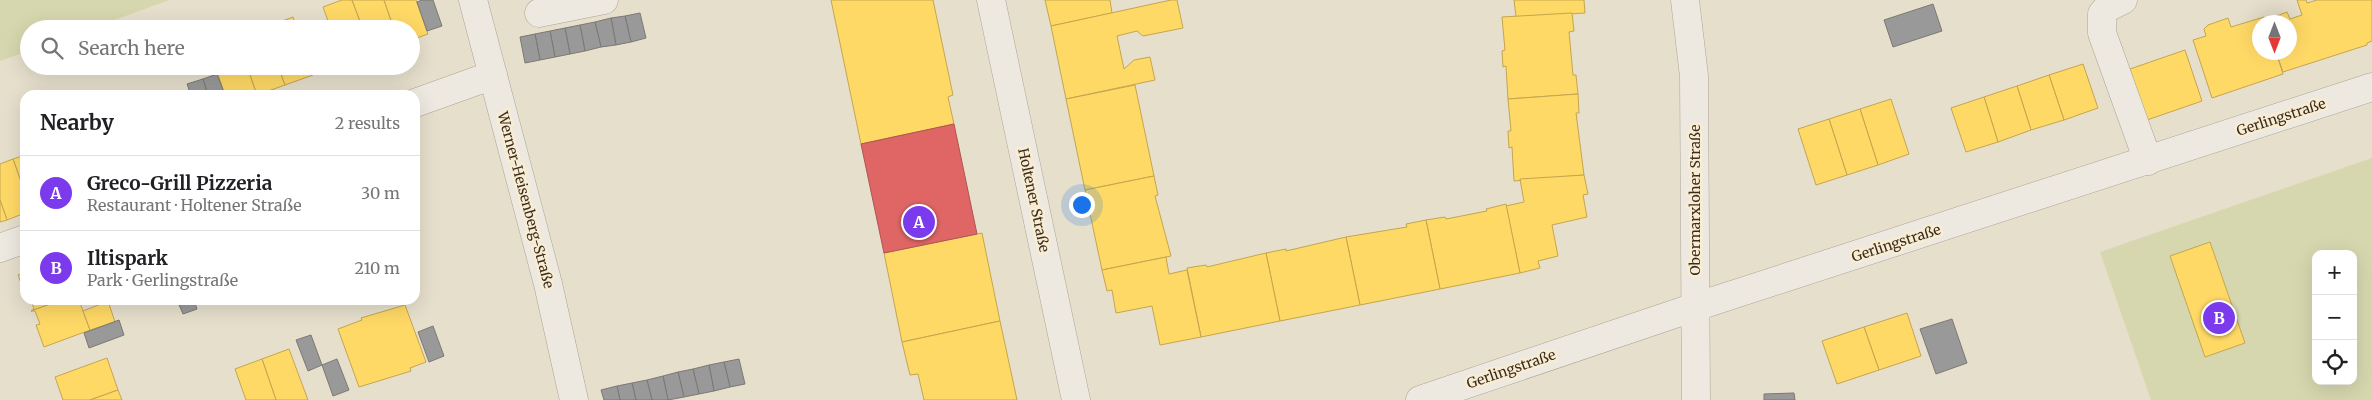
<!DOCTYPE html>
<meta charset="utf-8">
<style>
body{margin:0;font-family:Merriweather,serif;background:#f2f2f2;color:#202124}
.controls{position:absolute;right:15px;bottom:15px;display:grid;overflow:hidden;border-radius:10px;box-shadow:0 5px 20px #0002}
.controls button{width:45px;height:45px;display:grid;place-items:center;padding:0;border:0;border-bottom:1px solid #e0e0e0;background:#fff;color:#202124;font:25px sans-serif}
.compass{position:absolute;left:2252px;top:15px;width:45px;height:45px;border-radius:50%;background:#fff;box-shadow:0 5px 20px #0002;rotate:180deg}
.you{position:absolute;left:1081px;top:204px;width:18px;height:18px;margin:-12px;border:4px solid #fff;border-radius:50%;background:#1a73e8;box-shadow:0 0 0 8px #1a73e833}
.badge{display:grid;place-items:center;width:32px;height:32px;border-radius:50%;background:#7c3aed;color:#fff;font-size:16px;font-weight:700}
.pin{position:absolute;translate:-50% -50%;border:2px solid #fff;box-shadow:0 1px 5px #0006}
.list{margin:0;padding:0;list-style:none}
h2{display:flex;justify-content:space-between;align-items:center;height:65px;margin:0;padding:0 20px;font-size:21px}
h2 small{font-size:16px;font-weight:400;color:#757577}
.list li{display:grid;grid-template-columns:32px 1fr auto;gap:15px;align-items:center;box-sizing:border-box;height:75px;padding:0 20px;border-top:1px solid #e0e0e0}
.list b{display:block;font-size:19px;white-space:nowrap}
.list p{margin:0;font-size:16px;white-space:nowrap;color:#757577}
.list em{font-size:16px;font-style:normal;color:#757577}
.icon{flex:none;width:28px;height:28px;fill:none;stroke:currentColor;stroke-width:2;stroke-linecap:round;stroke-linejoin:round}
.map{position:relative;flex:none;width:2372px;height:400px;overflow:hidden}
.search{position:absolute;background:#fff;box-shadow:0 5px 20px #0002;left:20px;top:20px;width:400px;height:55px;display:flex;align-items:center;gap:12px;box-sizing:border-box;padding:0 18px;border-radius:28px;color:#757577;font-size:19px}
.panel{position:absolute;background:#fff;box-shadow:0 5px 20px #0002;left:20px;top:90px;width:400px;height:215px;border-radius:15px}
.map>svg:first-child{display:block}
.green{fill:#d6d7ae;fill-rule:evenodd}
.homes{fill:#ffd966;stroke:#c4a550}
.shops{fill:#e06666;stroke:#ae5550}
.industry{fill:#999;stroke:#7d7874}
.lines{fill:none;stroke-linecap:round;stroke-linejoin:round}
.minor-casing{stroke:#aca496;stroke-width:29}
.minor{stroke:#eee9e0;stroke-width:28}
.labels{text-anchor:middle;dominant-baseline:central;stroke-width:5;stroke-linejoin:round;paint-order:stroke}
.street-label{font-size:14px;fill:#3b2c1d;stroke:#f8edd3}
</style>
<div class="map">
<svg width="2372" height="400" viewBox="0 0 2372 400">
<rect width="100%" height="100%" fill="#e6dfcc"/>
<g class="green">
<polygon points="0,0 169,0 90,29 29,29 29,51 0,61"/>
<path d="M2372,158V400H2151L2100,252ZM2316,254H2353V381H2316Z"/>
</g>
<g class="homes">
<polygon points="342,0 352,0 363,29 331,29 323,7"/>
<polygon points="352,0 384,0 394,29 363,29"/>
<polygon points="384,0 416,0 428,34 411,40 411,29 394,29"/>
<polygon points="831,0 933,0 953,95 948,97 954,124 861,144"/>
<polygon points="1045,0 1110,0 1112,13 1051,26"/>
<polygon points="1171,0 1177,0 1183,28 1143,36 1137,31 1117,36 1124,69 1134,60 1150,57 1155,80 1066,99 1051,26"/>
<polygon points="1514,0 1584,0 1585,13 1516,17"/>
<polygon points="2297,0 2306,0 2307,3 2317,0 2372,0 2372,41 2367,43 2367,45 2283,72 2276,52 2290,52 2290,22 2267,22 2266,20 2287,12 2290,19 2302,15"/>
<polygon points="1572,13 1574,31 1569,32 1573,75 1576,75 1578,94 1508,99 1506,66 1503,67 1502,51 1505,50 1502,17"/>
<polygon points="293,17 297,29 265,29 264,28"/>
<polygon points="2264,17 2267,22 2260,22 2260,52 2276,52 2283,74 2212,98 2193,40 2206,36 2204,29 2208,25 2228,18 2231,27"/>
<polygon points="2185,50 2202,101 2147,120 2130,69"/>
<polygon points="2083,64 2098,108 2064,120 2049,75"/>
<polygon points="215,66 247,66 257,95 225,95"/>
<polygon points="247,66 278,66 285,85 257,95"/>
<polygon points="278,66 310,66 313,75 285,85"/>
<polygon points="2049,75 2064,120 2031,130 2017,86"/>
<polygon points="1135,85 1154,176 1085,190 1066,99"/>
<polygon points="2017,86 2031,130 1998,142 1984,97"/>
<polygon points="1578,94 1579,113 1576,113 1584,175 1514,181 1512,147 1509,148 1508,131 1511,131 1508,99"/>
<polygon points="1984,97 1998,142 1966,152 1951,108"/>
<polygon points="1891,99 1909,154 1878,165 1860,109"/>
<polygon points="1860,109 1878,165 1847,175 1829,119"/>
<polygon points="1829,119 1847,175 1816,185 1798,129"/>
<polygon points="25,155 25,193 13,159"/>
<polygon points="13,159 25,193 25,213 7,220 0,200 0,164"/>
<polygon points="1584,175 1588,194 1583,195 1587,217 1552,225 1558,256 1538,261 1540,268 1520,273 1506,206 1524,202 1520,179"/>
<polygon points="1154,176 1158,195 1155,196 1171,256 1102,270 1085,190"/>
<polygon points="0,200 7,220 0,222"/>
<polygon points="1506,204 1520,273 1440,289 1426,220 1445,217 1446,219 1487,211 1486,209"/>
<polygon points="1426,220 1440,289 1360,305 1346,237 1407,227 1406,224"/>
<polygon points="982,233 1000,321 902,342 884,253"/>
<polygon points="1346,237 1360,305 1280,321 1266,253 1286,249 1286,251"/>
<polygon points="2210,242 2245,343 2205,357 2170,256"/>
<polygon points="1266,253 1280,321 1201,337 1187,268 1206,265 1207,267"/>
<polygon points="1166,257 1169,274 1187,270 1201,337 1160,345 1152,306 1116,313 1112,290 1107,291 1102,270"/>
<polygon points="25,272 25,294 18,275"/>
<polygon points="31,300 61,300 31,311 34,309"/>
<polygon points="61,300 79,300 90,330 44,347 36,325 40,324 35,311 31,311"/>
<polygon points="108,301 115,322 90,330 83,311"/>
<polygon points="405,305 426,362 410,368 411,371 359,387 338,329 362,320 361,318"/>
<polygon points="1907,313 1921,356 1879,370 1864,327"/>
<polygon points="1000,321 1017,400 924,400 918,374 910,375 902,342"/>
<polygon points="1864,327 1879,370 1837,384 1822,341"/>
<polygon points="289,349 308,400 276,400 262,359"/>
<polygon points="107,358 118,390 90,400 63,400 55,377"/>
<polygon points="262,359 276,400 246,400 235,369"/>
<polygon points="118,390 122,400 90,400"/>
</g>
<polygon class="shops" points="954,124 977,234 884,253 861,144"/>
<g class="industry">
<polygon points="422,0 433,0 442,26 427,31 417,2"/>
<polygon points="1933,4 1942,31 1893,47 1884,20"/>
<polygon points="640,13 646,38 631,42 625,16"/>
<polygon points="625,16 631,42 616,45 611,18"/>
<polygon points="611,18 616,45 601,47 595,22"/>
<polygon points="595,22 601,47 585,51 580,25"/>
<polygon points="580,25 585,51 570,54 565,28"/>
<polygon points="565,28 570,54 555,57 550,31"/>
<polygon points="550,31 555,57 540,60 535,34"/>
<polygon points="535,34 540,60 525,63 520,37"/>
<polygon points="310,66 327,66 327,67 312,72"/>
<polygon points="217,74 225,95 208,95 203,79"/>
<polygon points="203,79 208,95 191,95 187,84"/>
<polygon points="177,300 194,300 197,309 183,314"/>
<polygon points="1952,319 1967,363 1936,374 1920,329"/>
<polygon points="119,320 124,335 89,348 84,333"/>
<polygon points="433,326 444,356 429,362 418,332"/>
<polygon points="311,335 322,365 308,371 296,340"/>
<polygon points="337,359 349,390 333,396 322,365"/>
<polygon points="739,359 745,384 730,387 724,362"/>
<polygon points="724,362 730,387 714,391 709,365"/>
<polygon points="709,365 714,391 699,394 693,369"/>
<polygon points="693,369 699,394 684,397 678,372"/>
<polygon points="678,372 684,397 668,400 663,376"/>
<polygon points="663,376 668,400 652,400 647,380"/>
<polygon points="647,380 652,400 636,400 632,383"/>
<polygon points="632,383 636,400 620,400 617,386"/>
<polygon points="617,386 620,400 604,400 601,390"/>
<polygon points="1794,393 1795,400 1764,400 1764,394"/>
</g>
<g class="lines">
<defs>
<g id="minor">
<polyline points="473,0 548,284 574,400"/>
<polyline points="991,0 1076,400"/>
<polyline points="1685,0 1694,76 1696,400"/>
<polyline points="2123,0 2107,8 2102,14 2102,33 2148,161"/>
<polyline points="539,13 604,0"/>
<polyline points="415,103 493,75"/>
<polyline points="0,248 25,239"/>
<polyline points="1420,400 1695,307 2372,87"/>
</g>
</defs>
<use href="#minor" class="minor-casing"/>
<use href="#minor" class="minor"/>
</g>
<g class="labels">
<g class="street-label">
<text transform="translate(2281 117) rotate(-18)">Gerlingstraße</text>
<text transform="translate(526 200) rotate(75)">Werner-Heisenberg-Straße</text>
<text transform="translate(1034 200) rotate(78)">Holtener Straße</text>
<text transform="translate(1695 200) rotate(-90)">Obermarxloher Straße</text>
<text transform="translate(1896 243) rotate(-18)">Gerlingstraße</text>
<text transform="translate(1511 369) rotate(-19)">Gerlingstraße</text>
</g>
</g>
</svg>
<div class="controls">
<button>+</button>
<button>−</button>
<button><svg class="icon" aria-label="locate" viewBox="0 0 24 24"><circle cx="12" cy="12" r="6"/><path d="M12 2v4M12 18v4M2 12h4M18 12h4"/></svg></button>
</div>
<svg class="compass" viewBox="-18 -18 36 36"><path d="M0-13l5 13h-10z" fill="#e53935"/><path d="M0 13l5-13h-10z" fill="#757577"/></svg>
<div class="you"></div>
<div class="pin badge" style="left:919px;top:222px">A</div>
<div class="pin badge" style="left:2219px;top:318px">B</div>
<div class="search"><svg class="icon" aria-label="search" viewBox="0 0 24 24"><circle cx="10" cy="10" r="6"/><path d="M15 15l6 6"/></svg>Search here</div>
<section class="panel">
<h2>Nearby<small>2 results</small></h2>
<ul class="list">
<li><span class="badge">A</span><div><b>Greco-Grill Pizzeria</b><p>Restaurant · Holtener Straße</p></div><em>30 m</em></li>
<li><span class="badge">B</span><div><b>Iltispark</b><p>Park · Gerlingstraße</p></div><em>210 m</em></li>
</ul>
</section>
</div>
